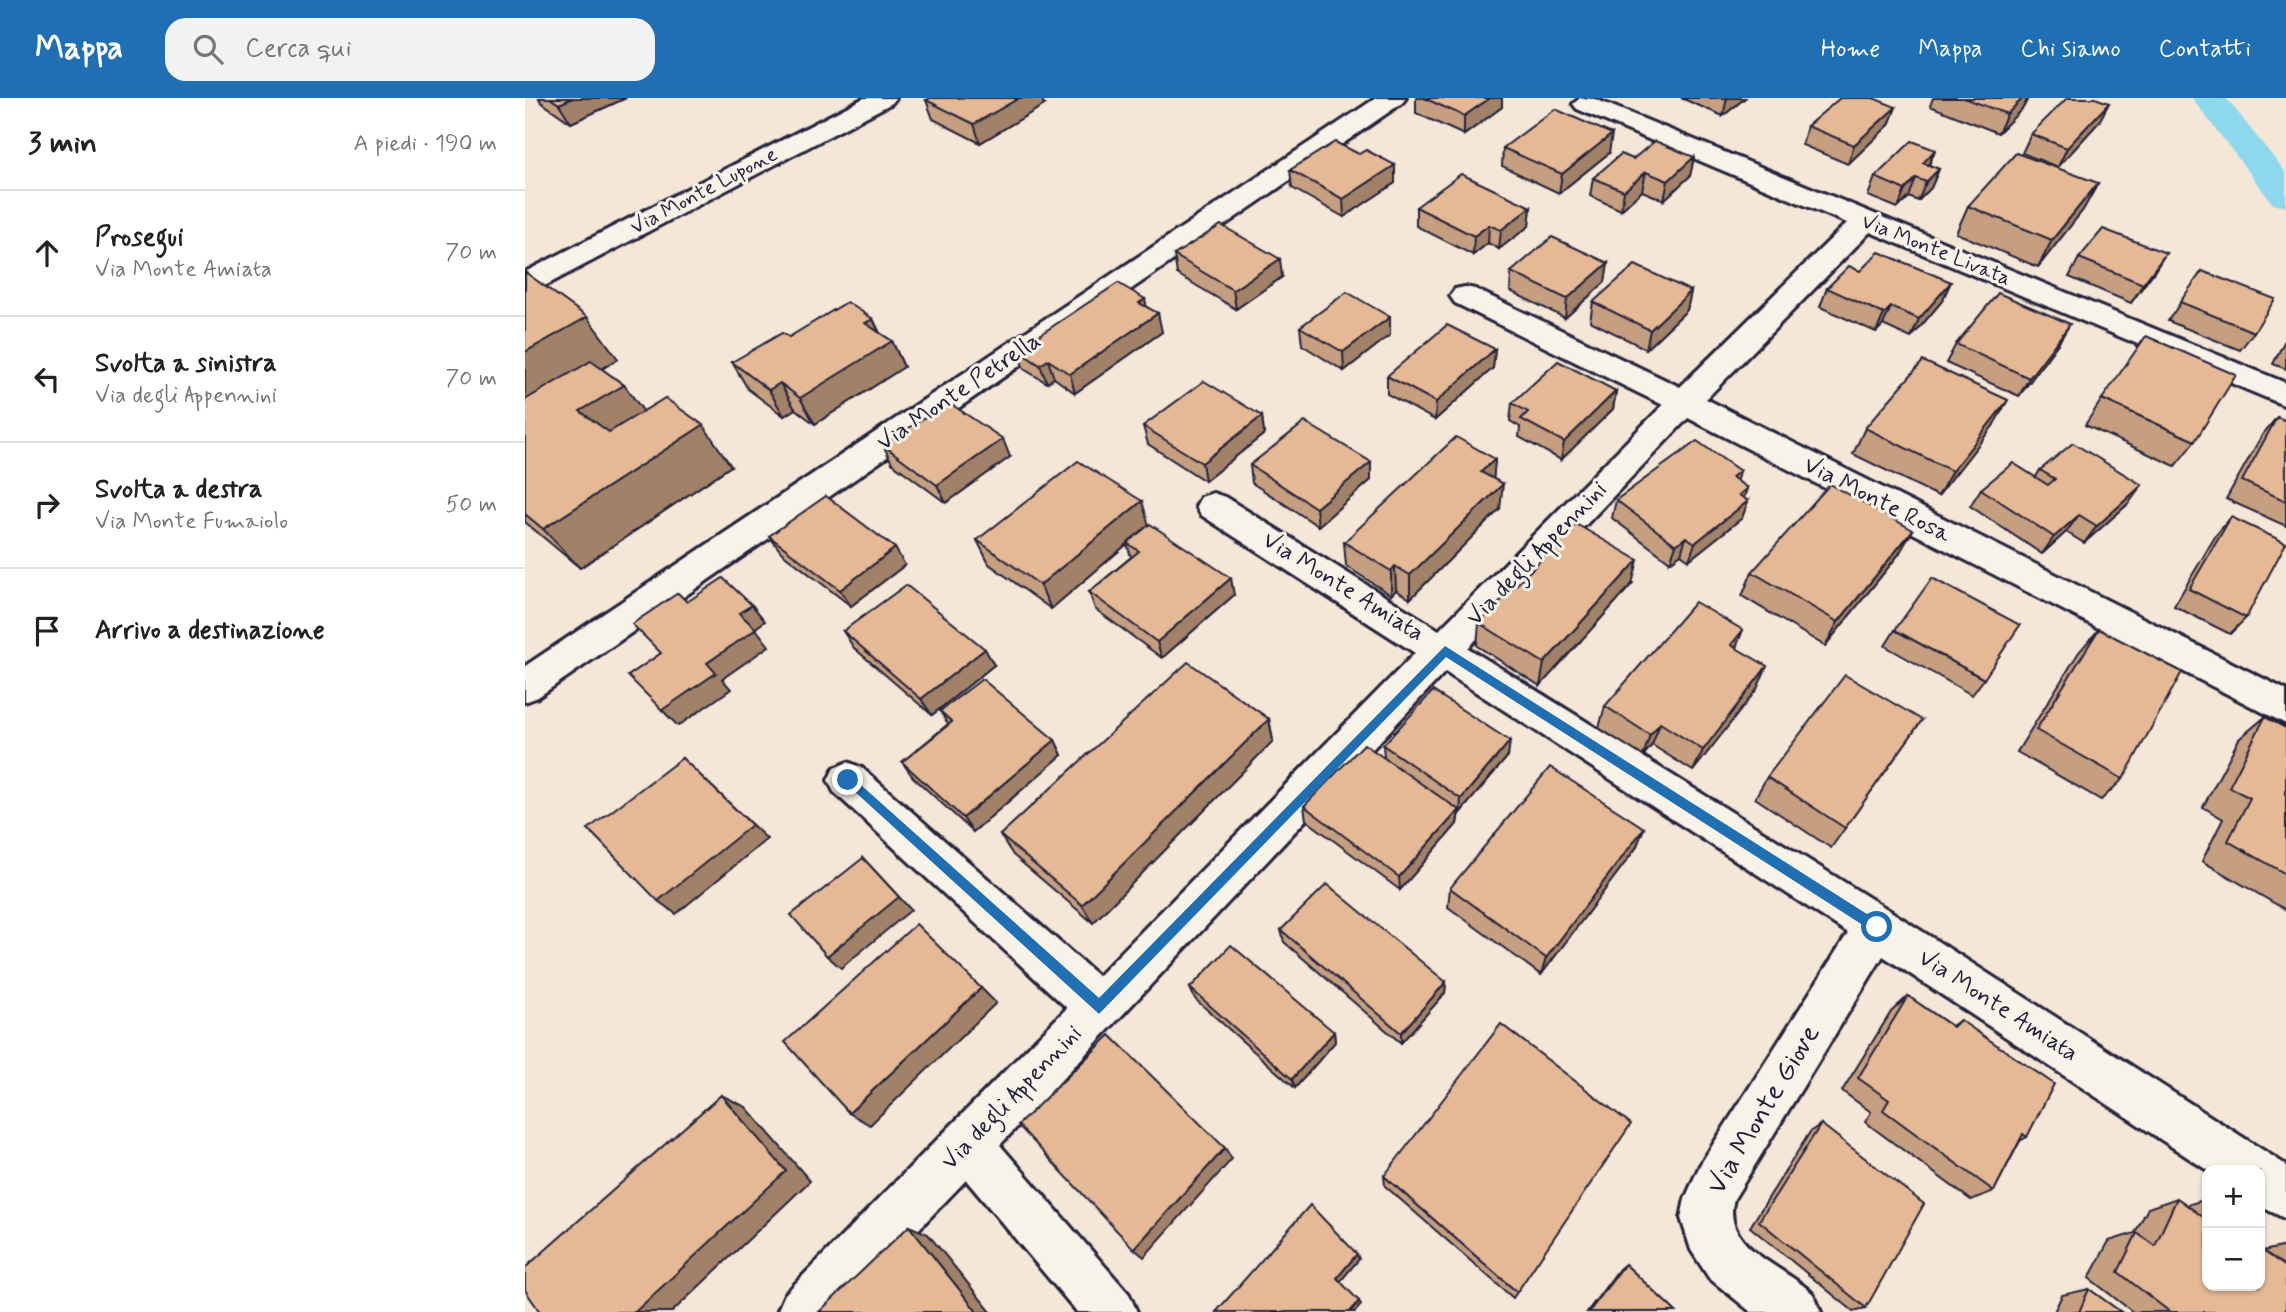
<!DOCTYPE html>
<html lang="it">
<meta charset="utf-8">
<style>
body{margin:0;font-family:Mynerve,sans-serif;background:#f2f2f2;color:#222}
.controls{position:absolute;right:21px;bottom:21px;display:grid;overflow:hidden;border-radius:14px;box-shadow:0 2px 5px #0004}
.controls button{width:63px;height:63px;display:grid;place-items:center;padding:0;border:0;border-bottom:2px solid #e0e0e0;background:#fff;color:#222;font:35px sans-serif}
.stop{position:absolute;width:21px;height:21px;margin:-16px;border:5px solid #1f6fb2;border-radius:50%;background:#fff}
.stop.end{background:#1f6fb2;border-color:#fff;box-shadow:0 2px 7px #0008}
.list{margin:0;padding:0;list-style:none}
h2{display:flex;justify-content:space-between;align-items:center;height:91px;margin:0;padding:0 28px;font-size:30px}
h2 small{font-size:23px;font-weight:400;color:#767676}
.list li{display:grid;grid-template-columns:46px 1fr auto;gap:21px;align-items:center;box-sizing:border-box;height:126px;padding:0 28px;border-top:2px solid #e0e0e0}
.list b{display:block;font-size:26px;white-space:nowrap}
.list p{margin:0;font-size:23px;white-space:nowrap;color:#767676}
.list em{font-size:23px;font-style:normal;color:#767676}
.icon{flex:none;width:38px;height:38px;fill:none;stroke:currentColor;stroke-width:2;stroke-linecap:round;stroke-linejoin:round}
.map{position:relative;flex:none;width:1761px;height:1214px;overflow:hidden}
header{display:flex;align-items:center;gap:42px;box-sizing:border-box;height:98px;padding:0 35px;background:#1f6fb2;color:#fff}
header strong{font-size:33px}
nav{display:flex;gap:38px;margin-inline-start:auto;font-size:24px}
.search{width:490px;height:63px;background:#f2f2f2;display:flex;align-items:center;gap:18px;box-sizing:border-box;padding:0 24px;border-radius:21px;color:#767676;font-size:26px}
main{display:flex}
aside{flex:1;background:#fff}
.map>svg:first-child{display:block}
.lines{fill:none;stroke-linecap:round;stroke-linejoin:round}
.canal{fill:#8dd8ed;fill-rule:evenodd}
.minor-casing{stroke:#22223b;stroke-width:6}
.minor{fill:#f7f3e8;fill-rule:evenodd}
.wall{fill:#c69f81;stroke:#22223b;stroke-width:2}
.shaded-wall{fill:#a18269;stroke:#22223b;stroke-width:2}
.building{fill:#e6b996;stroke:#22223b;stroke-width:2}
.route{fill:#1f6fb2}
.labels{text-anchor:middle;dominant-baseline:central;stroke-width:6;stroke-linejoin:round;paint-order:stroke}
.far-street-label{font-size:21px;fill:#22223b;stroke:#f7f3e8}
.street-label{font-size:24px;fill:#22223b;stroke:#f7f3e8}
.near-street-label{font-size:28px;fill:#22223b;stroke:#f7f3e8}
</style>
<header>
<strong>Mappa</strong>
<div class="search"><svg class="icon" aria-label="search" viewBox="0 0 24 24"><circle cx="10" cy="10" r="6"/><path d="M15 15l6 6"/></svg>Cerca qui</div>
<nav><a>Home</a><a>Mappa</a><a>Chi siamo</a><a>Contatti</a></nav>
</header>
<main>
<aside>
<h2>3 min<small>A piedi · 190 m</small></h2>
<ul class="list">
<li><svg class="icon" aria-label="ahead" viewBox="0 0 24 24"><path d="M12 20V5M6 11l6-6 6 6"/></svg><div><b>Prosegui</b><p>Via Monte Amiata</p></div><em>70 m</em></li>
<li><svg class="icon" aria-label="left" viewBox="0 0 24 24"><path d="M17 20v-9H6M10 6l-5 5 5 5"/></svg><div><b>Svolta a sinistra</b><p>Via degli Appennini</p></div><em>70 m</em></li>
<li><svg class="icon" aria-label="right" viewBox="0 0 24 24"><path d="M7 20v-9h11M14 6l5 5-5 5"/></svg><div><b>Svolta a destra</b><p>Via Monte Fumaiolo</p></div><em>50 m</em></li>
<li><svg class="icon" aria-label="arrive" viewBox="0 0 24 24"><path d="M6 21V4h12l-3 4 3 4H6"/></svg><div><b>Arrivo a destinazione</b></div></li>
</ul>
</aside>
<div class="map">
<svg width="1761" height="1214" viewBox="0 0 1761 1214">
<rect width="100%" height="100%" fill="#f4e7d8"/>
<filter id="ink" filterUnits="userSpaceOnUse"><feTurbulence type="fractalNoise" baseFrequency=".0143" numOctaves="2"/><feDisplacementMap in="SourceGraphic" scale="14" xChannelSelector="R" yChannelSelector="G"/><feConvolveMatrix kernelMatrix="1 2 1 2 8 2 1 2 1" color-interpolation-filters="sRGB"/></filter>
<g filter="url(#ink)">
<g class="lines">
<polygon class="canal" points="1667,0 1701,0 1761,75 1761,109 1748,106"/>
<defs>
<g id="minor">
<polygon points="339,0 371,0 367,5 10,193 0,195 0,174"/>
<polygon points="851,0 881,0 877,5 13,599 0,604 0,568"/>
<path d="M1055,0L1070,1L1761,285V308L1345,134L1181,301L1761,592V626L1163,320L943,550L1367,814L1761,1067V1121L1735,1108V1072H1682L1358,858L1209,1101C1195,1150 1260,1168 1287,1195C1291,1199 1293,1208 1296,1214H1226L1184,1180L1166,1152L1156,1120L1160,1101L1175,1067L1323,835L920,574L475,1047L604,1196L612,1214H552L441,1082L314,1214H252L260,1196L542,910L309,694L303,682L309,670L323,664L337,670L573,878L890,555L676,417L671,408L676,399L688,395L700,399L914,532L1138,307L930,205L925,198L930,191L940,189L950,191L1155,289L1322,125L1052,11L1048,6Z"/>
</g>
</defs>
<use href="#minor" class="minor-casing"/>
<use href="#minor" class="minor"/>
</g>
<g class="wall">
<polygon points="14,0 101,0 46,25 16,4"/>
<polygon points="891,0 977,0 977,9 939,37 891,15"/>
<polygon points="1156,0 1220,0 1198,18"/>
<polygon points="1408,0 1503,0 1498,10 1473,35 1405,8"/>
<polygon points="401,2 519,7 455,45 408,21"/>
<polygon points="1371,9 1364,27 1323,66 1277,47 1282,28"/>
<polygon points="1574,24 1533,69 1497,55 1506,36"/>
<polygon points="978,50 1084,55 1034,95 977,68"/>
<polygon points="1410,52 1404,67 1414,71 1406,90 1393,103 1384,99 1373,110 1343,98 1350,79"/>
<polygon points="834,56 870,67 870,85 819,119 767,90 765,72"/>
<polygon points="1169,59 1165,78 1139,102 1117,93 1096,112 1065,98 1068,80 1108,61"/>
<polygon points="1573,85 1558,112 1513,169 1431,135 1443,108"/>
<polygon points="891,109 1006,109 1004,128 974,151 963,145 948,157 891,128"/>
<polygon points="1641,155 1606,205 1544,179 1554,160"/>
<polygon points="649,157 757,179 711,211 652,176"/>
<polygon points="1083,165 1080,184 1040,220 985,193 986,174"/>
<polygon points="1335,173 1417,203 1386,240 1358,227 1351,234 1295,209 1302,190"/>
<polygon points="1677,173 1729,234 1715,252 1643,223"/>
<polygon points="0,174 93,261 77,271 99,287 118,313 206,368 55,470 0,424"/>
<polygon points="1166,193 1162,212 1121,251 1065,223 1068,204"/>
<polygon points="622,209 637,234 550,295 529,280 522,285 499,271 492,252"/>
<polygon points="865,219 865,237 819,273 777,247 775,229"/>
<polygon points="348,221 355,235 367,243 379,269 290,326 270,311 259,318 223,291 207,264 264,239"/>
<polygon points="1761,240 1761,271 1748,266"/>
<polygon points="1534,244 1494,298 1421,265 1431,246"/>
<polygon points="970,251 968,270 910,322 862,296 862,278"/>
<polygon points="1091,293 1088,311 1036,362 994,339 995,329 985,323 987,305"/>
<polygon points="1577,301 1670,343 1650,368 1560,327"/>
<polygon points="737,318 739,336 680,383 623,346 618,328"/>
<polygon points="1752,319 1761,323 1761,428 1701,401 1737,337"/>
<polygon points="1468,328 1413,398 1328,356 1340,330"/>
<polygon points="358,347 485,359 421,405 367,365"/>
<polygon points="970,361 968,381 975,411 885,501 871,492 866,497 821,468 819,444"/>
<polygon points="846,364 846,382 793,428 727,385 725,367"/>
<polygon points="1515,372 1604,405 1559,445 1541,434 1517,456 1445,408 1456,391 1511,379"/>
<polygon points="1215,373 1212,383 1222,390 1219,400 1223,403 1217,420 1164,462 1156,456 1145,464 1087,420 1091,402"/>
<polygon points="1706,419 1721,520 1705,536 1649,508 1691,437"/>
<polygon points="623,427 709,497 637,560 570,511 564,494 606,459 602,446 526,511 464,466 452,442"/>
<polygon points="244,438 380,467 326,508 257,455"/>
<polygon points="1374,456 1300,548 1217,498 1227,474"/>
<polygon points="1107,486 1015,588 952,548 954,525"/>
<polygon points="1574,531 1598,681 1576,702 1492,654 1554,554"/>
<polygon points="1370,532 1459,581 1447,597 1360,548"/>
<polygon points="318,533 469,567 407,617 329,550"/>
<polygon points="1211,550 1232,591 1168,673 1127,647 1118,658 1074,630 1080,608"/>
<polygon points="415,613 530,642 537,657 448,734 388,679 377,664 423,626"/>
<polygon points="1740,619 1761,630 1761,812 1677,763 1698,721 1678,709 1714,641"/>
<polygon points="744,621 748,643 568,825 488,757 475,737"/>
<polygon points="1397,622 1306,750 1230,700 1242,679"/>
<polygon points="858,647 983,658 935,715 934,714 932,726 875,792 781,722 779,708 859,659"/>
<polygon points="1119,730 1111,750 1016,877 923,809 925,790"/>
<polygon points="756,832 921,884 920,895 876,945 759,844"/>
<polygon points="665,890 809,934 810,944 770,990 670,901"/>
<polygon points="1383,898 1427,928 1435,922 1502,1039 1495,1043 1469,1093 1446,1102 1340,1024 1346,1014 1317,993 1366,914"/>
<polygon points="1296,1026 1341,1210 1328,1213 1225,1129 1285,1034"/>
<polygon points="859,1078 992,1194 988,1200 860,1088"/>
<polygon points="1652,1100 1662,1107 1682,1101 1682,1188 1738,1153 1761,1148 1761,1214 1608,1214 1564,1180 1584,1143 1610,1135 1623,1110"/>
<polygon points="1100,1166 1151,1214 1062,1214 1094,1171"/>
<polygon points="1564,1191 1596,1214 1529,1214 1537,1197"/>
</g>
<g class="shaded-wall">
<polygon points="48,0 101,0 46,25 34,6"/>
<polygon points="494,0 517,0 519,7 455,45 449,26"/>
<polygon points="965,0 977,0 977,9 939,37 939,18"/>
<polygon points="1202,0 1220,0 1198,18"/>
<polygon points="1498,0 1503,0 1498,10 1473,35 1482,16"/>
<polygon points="1584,5 1574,24 1533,69 1542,50"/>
<polygon points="1371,9 1364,27 1323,66 1329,47"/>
<polygon points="1087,36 1084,55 1034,95 1037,76"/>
<polygon points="1410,52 1402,71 1398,65"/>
<polygon points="1169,59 1165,78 1139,102 1143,83"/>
<polygon points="870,67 870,85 819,119 818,101"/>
<polygon points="1414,71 1406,90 1393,103 1401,84"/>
<polygon points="1121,74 1117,93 1096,112 1099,93"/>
<polygon points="1391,80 1384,99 1373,110 1380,92"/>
<polygon points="1573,85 1558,112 1513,169 1527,142"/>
<polygon points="1006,109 1004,128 974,151 976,132"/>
<polygon points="964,127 963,145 948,157 949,138"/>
<polygon points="1641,155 1629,174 1606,205 1618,186"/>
<polygon points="755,161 757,179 711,211 708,192"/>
<polygon points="1083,165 1080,184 1040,220 1042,201"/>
<polygon points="1426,184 1417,203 1386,240 1394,221"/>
<polygon points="1166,193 1162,212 1121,251 1125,232"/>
<polygon points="620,201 624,220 614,205"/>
<polygon points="1366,209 1358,227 1351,234 1359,216"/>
<polygon points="633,215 637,234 550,295 545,276"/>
<polygon points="62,219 93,261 0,316 0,254"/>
<polygon points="865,219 865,237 819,273 818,254"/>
<polygon points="348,221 360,247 367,243 379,269 290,326 275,300 340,225"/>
<polygon points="1545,226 1534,244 1494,298 1504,280"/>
<polygon points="970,251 968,270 910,322 911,304"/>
<polygon points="523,262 529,280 522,285 515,267"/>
<polygon points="255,285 270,311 259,318 244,292"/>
<polygon points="99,287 130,329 89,355 55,313"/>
<polygon points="1091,293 1088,311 1036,362 1039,344"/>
<polygon points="1483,302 1468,328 1413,398 1427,373"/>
<polygon points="737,318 739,336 680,383 677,365"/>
<polygon points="178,327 206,368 55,470 18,431"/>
<polygon points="478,341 485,359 421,405 412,387"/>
<polygon points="970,361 968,386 956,374"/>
<polygon points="846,364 846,382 793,428 791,410"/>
<polygon points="1215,373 1209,391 1207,379"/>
<polygon points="978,386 975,411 885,501 885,477"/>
<polygon points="1617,387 1604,405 1559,445 1572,428"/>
<polygon points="1222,390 1216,408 1214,397"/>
<polygon points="617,403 624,428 602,445 602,446 526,511 515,487"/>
<polygon points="1223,403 1217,420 1164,462 1170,445"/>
<polygon points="1554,417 1541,434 1517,456 1529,439"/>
<polygon points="1388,432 1374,456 1300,548 1313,524"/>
<polygon points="1161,439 1156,456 1145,464 1151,447"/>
<polygon points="370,450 380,467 326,508 315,492"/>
<polygon points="1113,462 1107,486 1015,588 1019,565"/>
<polygon points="870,468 871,492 866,497 866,473"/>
<polygon points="706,480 709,497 637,560 632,544"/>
<polygon points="227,507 240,523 228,532 214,515"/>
<polygon points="231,531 244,548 197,581 206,591 153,628 137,612 182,565"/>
<polygon points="1218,532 1209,555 1206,547"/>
<polygon points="460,551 469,567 407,617 396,601"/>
<polygon points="1242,568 1232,591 1168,673 1178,652"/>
<polygon points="744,621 748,643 568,825 557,807"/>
<polygon points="1135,625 1127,647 1118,658 1125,637"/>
<polygon points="530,642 537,657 448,734 438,720"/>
<polygon points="985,643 983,658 935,715 936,701"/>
<polygon points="157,660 242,741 151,816 133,803"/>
<polygon points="934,712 932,726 875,792 874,779"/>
<polygon points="1119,730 1111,750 1016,877 1021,860"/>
<polygon points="338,760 386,812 316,870 302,858"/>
<polygon points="921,884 920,895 876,945 876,935"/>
<polygon points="456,890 471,905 345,1027 324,1015"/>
<polygon points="809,934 810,944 770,990 767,981"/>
<polygon points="196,997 221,1009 285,1083 147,1214 110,1214"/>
<polygon points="700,1050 707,1061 619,1159 609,1151"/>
<polygon points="384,1128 403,1136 466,1214 452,1214"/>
<polygon points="832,1156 834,1161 814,1185 812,1180"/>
<polygon points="834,1203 836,1207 830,1214 825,1214"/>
</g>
<g class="building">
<polygon points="25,0 48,0 34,6"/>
<polygon points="405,0 494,0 449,26 401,2"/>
<polygon points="899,0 965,0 939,18"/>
<polygon points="1315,0 1348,0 1371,9 1329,47 1282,28"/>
<polygon points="1439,0 1498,0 1482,16"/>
<polygon points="1542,0 1570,0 1584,5 1542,50 1506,36"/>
<polygon points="1030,11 1087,36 1037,76 978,50"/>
<polygon points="1130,43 1169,59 1143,83 1121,74 1099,93 1068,80 1096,56 1108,61"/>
<polygon points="1387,43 1410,52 1398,65 1414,71 1401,84 1391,80 1380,92 1350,79"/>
<polygon points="810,44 834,56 841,52 870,67 818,101 765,72"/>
<polygon points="1491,55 1573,85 1527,142 1443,108"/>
<polygon points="936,76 1006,109 976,132 964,127 949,138 891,109"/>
<polygon points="696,127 755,161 708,192 649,157"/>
<polygon points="1578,131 1641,155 1618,186 1554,160"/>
<polygon points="1027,139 1083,165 1042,201 986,174"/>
<polygon points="1354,154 1426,184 1394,221 1366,209 1359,216 1302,190 1324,168 1335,173"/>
<polygon points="1110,167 1166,193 1125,232 1068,204"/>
<polygon points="1677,173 1750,201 1729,234 1655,204"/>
<polygon points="0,174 62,219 0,254"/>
<polygon points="593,185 620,201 614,205 633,215 545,276 523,262 515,267 492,252"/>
<polygon points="822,194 865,219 818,254 775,229"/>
<polygon points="1473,195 1545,226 1504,280 1431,246"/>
<polygon points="322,204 348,221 340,225 367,243 275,300 255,285 244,292 207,264 257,235 264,239"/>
<polygon points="922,227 970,251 911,304 862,278"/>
<polygon points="1621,238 1711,277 1670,343 1577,301"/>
<polygon points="66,263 99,287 55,313 84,334 140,300 178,327 18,431 0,416 0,302"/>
<polygon points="1033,263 1091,293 1039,344 996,321 1003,314 987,305"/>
<polygon points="1398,263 1483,302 1427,373 1340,330"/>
<polygon points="679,283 737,318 677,365 618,328"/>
<polygon points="423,304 478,341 412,387 358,347"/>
<polygon points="1752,319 1761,323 1761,403 1717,383"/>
<polygon points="780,324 846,364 791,410 725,367"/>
<polygon points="931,339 970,361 956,374 978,386 885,477 870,468 866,473 819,444"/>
<polygon points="1172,343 1215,373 1207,379 1222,390 1214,397 1223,403 1170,445 1161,439 1151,447 1091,402"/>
<polygon points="1548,345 1617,387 1572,428 1554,417 1529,439 1456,391 1488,365 1523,387 1530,381 1515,372"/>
<polygon points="553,363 617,403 515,487 452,442"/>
<polygon points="1305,386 1388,432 1313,524 1227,474"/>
<polygon points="301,398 370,450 315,492 244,438"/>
<polygon points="1706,419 1761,445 1721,520 1664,491"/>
<polygon points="625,426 706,480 632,544 564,494 614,453 602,445"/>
<polygon points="1051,426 1113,462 1019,565 954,525"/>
<polygon points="198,480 227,507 214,515 231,531 182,565 191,575 137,612 103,578 136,555 107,526 153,495 162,504"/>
<polygon points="1407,480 1495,527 1459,581 1370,532"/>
<polygon points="381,487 460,551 396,601 318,533"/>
<polygon points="1170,504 1218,532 1206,547 1242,568 1178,652 1135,625 1125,637 1080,608"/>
<polygon points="1574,531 1657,574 1598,681 1511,632"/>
<polygon points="663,564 744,621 557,807 475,737"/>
<polygon points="1320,577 1397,622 1320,730 1242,679"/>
<polygon points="457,581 530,642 438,720 377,664 427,624 415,613"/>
<polygon points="908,593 985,643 936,701 858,647"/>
<polygon points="1740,619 1761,630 1761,776 1703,743 1725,700 1704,689"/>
<polygon points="839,646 934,712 874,779 779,708"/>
<polygon points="157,660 227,727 133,803 63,731"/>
<polygon points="1025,669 1119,730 1021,860 925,790"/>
<polygon points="338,760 374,799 302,858 266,817"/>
<polygon points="802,786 921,884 876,935 756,832"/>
<polygon points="391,826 456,890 324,1015 260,944"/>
<polygon points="706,847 809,934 767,981 665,890"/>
<polygon points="1383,898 1428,929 1435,922 1529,986 1502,1039 1498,1036 1469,1093 1358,1012 1364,1002 1333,980"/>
<polygon points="976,926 1106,1026 992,1194 859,1078"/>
<polygon points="585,937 700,1050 609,1151 493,1027"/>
<polygon points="196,997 261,1073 110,1214 15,1214 0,1192 0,1170"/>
<polygon points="1296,1026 1399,1106 1341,1210 1234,1123"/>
<polygon points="1652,1100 1681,1121 1682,1117 1682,1188 1735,1188 1735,1151 1760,1168 1761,1164 1761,1214 1645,1214 1593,1174 1612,1135 1630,1148"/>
<polygon points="785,1107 832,1156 812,1180 834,1203 825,1214 691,1214"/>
<polygon points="384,1128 452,1214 294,1214"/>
<polygon points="1100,1166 1151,1214 1064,1214"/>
<polygon points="1564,1191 1596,1214 1554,1214"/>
</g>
</g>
<polygon class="route" points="920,548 1356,825 1356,833 1347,833 921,559 574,916 317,682 319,679 327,679 574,900"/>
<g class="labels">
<g class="far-street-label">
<text transform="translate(179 93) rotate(-28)">Via Monte Lupone</text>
<text transform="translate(1411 152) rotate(22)">Via Monte Livata</text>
</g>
<g class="street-label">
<text transform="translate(434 294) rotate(-34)">Via Monte Petrella</text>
<text transform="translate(1352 402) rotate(27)">Via Monte Rosa</text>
<text transform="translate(1012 456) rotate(-46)">Via degli Appennini</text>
<text transform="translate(818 489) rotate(32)">Via Monte Amiata</text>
<text transform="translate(1473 908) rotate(33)">Via Monte Amiata</text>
<text transform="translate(487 1000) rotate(-46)">Via degli Appennini</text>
</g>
<g class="near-street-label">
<text transform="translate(1239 1012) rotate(-59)">Via Monte Giove</text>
</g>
</g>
</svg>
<div class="controls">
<button>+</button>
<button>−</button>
</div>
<div class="stop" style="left:1352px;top:829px"></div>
<div class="stop end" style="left:323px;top:682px"></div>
</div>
</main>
